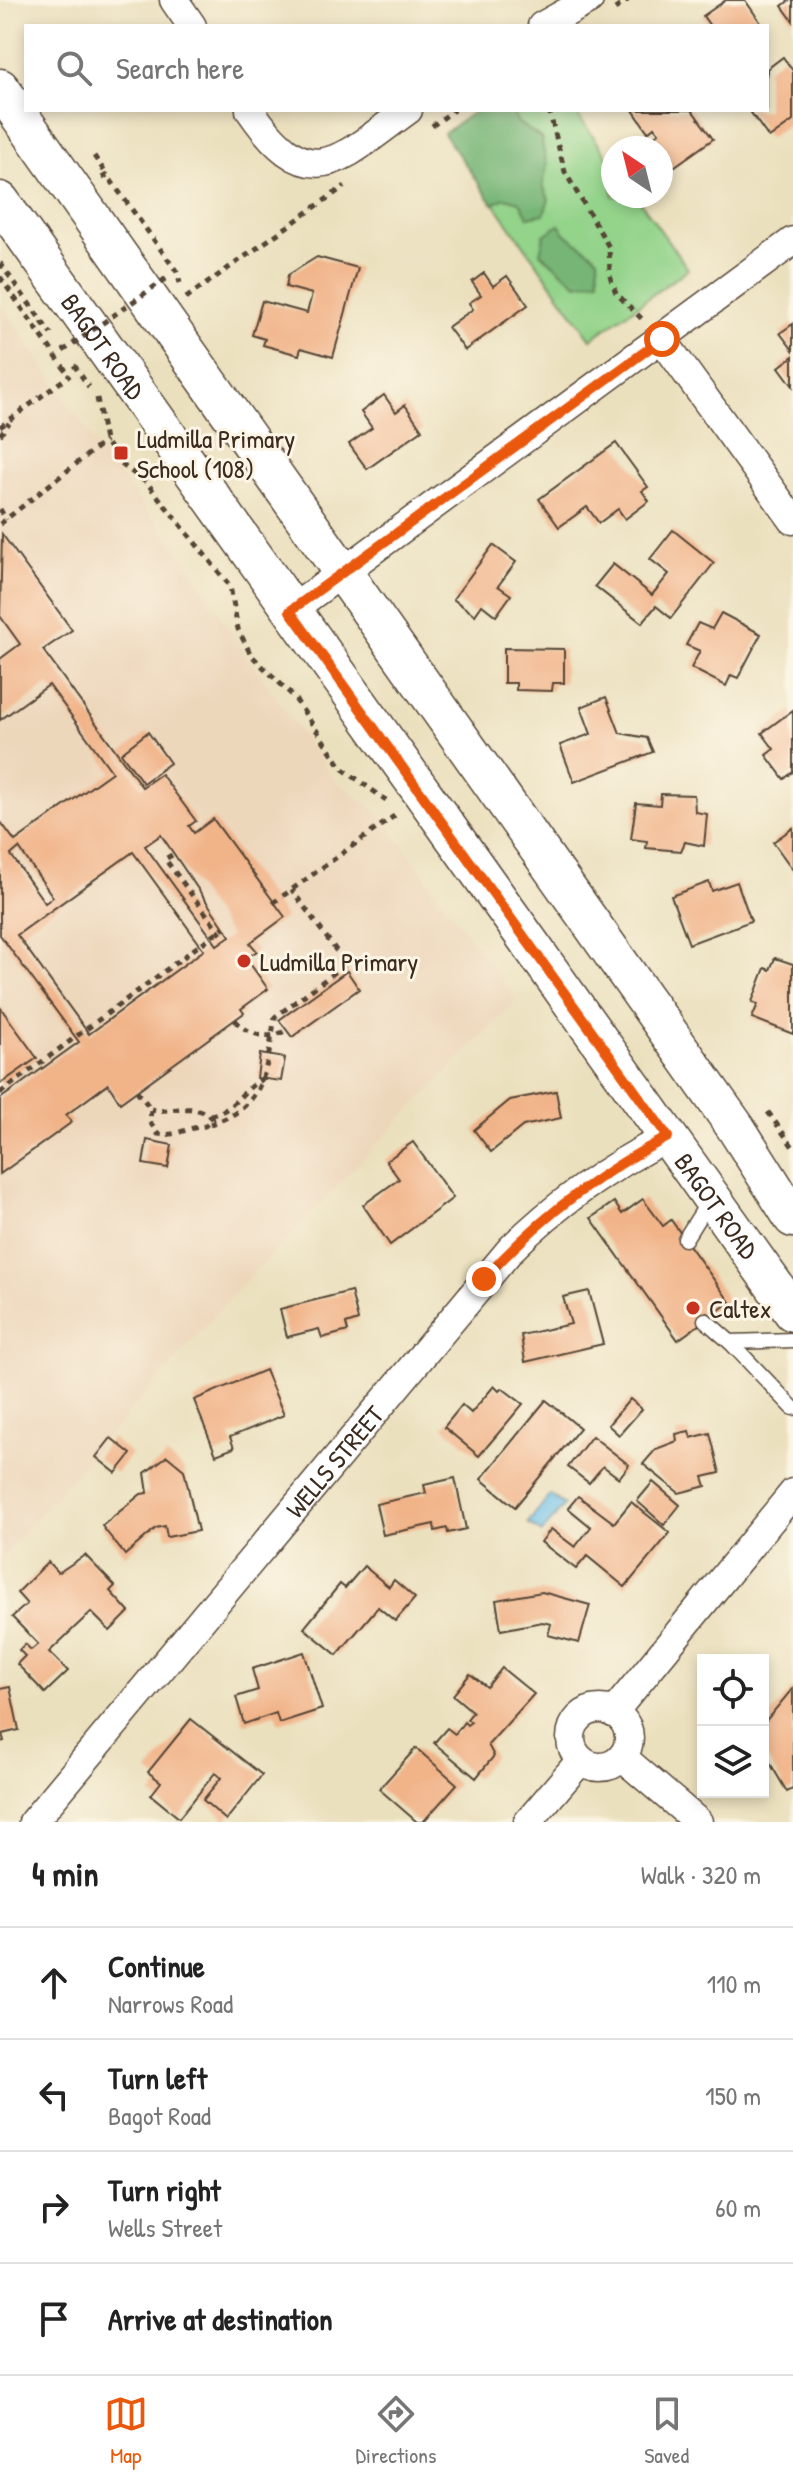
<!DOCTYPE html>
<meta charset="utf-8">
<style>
body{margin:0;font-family:"Patrick Hand",sans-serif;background:#f2f2f2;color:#222}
.controls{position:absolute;right:24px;bottom:24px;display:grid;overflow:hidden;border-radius:0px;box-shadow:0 4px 12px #0003}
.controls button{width:72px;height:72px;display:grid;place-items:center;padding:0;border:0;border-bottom:2px solid #e0e0e0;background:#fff;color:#222;font:40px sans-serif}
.compass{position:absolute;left:601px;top:136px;width:72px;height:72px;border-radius:50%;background:#fff;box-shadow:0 4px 12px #0003;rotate:325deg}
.stop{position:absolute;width:24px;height:24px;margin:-18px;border:6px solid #ea580c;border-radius:50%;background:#fff}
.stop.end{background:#ea580c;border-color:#fff;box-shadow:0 2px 8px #0008}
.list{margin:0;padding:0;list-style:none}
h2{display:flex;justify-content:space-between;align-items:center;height:104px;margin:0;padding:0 32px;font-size:34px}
h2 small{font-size:26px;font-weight:400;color:#767676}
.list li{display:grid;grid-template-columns:52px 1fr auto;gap:24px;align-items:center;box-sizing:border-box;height:112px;padding:0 32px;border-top:2px solid #e0e0e0}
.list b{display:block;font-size:30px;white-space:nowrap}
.list p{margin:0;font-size:26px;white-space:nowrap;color:#767676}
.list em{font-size:26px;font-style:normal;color:#767676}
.icon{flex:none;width:44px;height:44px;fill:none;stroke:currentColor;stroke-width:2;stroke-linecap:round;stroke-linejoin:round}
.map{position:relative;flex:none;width:793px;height:1822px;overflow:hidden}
.search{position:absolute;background:#fff;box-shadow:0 4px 12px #0003;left:24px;right:24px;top:24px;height:88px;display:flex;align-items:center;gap:20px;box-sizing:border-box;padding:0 28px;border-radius:0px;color:#767676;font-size:30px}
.sheet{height:552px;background:#fff}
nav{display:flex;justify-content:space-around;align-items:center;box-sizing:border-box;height:112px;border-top:2px solid #e0e0e0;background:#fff;font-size:22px;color:#767676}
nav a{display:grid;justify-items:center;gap:4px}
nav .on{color:#ea580c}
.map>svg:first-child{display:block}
.built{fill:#edd7bb}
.green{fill:#93d38a;stroke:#677e54;stroke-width:2}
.forest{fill:#76b576;stroke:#58704a;stroke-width:2}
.water{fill:#6fc1eb;stroke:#557684;stroke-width:2}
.building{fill:#f1b489;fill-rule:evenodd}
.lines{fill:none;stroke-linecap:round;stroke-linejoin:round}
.lane-casing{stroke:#554536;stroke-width:17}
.street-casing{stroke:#554536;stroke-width:31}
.secondary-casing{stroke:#554536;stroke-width:41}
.path{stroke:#554536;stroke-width:5;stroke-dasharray:6 6;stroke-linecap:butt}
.lane{stroke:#fff;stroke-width:14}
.street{stroke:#fff;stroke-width:28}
.secondary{stroke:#fff;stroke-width:38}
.path-bridge{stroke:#554536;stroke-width:5;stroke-dasharray:6 6;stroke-linecap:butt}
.route{stroke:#ea580c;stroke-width:10}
.poi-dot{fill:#c8321e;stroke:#fcf5e5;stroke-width:3}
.labels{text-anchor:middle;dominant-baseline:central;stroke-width:6;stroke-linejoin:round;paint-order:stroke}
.street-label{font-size:26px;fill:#3b2a1e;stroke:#fcf5e5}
.poi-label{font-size:26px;fill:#3b2a1e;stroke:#fcf5e5;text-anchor:start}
</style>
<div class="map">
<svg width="793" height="1822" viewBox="0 0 793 1822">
<rect width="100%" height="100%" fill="#fcf5e5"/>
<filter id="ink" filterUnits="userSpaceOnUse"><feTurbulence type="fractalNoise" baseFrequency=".0125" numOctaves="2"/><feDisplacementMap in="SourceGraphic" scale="16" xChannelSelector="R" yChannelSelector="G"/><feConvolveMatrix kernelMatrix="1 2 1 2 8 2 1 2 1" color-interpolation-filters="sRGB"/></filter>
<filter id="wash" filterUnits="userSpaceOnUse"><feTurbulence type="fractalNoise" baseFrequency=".006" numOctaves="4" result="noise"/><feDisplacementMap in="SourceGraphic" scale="32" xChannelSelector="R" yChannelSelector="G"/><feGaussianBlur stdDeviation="1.8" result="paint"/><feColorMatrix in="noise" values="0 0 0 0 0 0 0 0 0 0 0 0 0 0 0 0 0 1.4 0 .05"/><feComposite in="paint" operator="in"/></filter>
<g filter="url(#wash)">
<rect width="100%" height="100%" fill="#ebe0be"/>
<polygon class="built" points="0,303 100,450 188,564 230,632 334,779 380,815 516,1000 229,1299 0,1560"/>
<polygon class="green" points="486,110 574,110 613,164 613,196 636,196 688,269 591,339 447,138"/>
<g class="forest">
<polygon points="477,110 512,110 517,122 541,138 547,165 543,185 549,199 544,214 528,217 520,202 505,198 493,204 447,138 444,133"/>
<path d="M559,225C569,242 585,244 598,258L599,280L577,284L540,253L544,235Z"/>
</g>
<polygon class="water" points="550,1495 564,1505 542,1533 528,1523"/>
<g id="blocks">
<g class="building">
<polygon points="726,0 745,0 763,26 710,26 703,16"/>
<polygon points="790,0 793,0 793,21 782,6"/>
<polygon points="783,57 793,71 793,121 769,138 749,110 767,110 767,69"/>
<polygon points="633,110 692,110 713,139 661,176 661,148 638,148 659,133 654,127 648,132"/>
<polygon points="317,257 358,268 333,357 301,348 299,355 263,345 265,339 252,335 262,301 307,313 312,294 286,287 288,275"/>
<polygon points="484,273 493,286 507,276 528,305 465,350 448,327 473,309 469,303 481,295 472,282"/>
<polygon points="793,324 793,350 780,333"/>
<polygon points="793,356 793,386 779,367"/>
<polygon points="384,395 396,412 405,405 422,430 367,469 349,444 372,428 361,412"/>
<polygon points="616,443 648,487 642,491 649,501 625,519 618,509 599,523 587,507 559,527 539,499"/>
<polygon points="673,530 714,563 671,618 656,606 642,623 595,586 613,564 652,595 669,574 650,559"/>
<path d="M2,534L72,630L43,650L142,787L161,774L196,821L189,826L194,833L213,819L285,917L250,943L257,951L246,958L268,989L241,1009L244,1013L120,1103L108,1084L66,1115L72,1122L0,1174V1099L79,1042L0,935V821L15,841L112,772L49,685L0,720V659L20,644L0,616ZM161,835L230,936L217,945L145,846ZM19,848L53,897L45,903L11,855ZM133,852L204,950L89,1034L17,935Z"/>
<polygon points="493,545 516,562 498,586 511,595 496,616 482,605 475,615 453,599"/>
<polygon points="721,613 761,634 738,678 731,675 726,686 691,668 700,651 686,645 698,623 712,629"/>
<polygon points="504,648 564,649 564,683 553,683 552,691 516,690 516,683 504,683"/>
<polygon points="606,697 620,733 647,738 653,752 574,782 560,745 591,734 581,707"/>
<polygon points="793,710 793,772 784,779 766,755 774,749 762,733"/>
<polygon points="148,732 170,763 143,783 121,753"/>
<polygon points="661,794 694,795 695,812 707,814 704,846 685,842 681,851 646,848 647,841 631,839 636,803 660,805"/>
<polygon points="793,828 793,870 773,842"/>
<polygon points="709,882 712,891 737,882 751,921 689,944 671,896"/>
<polygon points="775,958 793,964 793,1034 752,1018 758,1004 752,1002 765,968 770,970"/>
<polygon points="347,971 359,989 292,1037 279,1020"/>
<polygon points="0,1007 37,1058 0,1084"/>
<polygon points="260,1054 285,1058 281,1081 257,1078"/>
<polygon points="556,1091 561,1118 523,1126 491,1152 474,1130 510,1100"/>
<polygon points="147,1140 172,1145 168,1168 143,1164"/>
<polygon points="413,1142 453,1198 390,1245 363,1205 399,1179 386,1161"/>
<polygon points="643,1199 663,1226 671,1220 730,1302 678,1340 591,1218 614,1202 622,1214"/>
<polygon points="351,1291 358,1320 346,1324 348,1331 322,1338 319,1329 287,1337 280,1309"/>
<polygon points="589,1291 603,1344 525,1362 521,1335 571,1324 563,1297"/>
<polygon points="265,1370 284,1415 230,1437 234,1448 216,1455 194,1400"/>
<polygon points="494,1386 499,1391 502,1388 523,1404 479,1456 444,1427 462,1405 471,1413"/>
<polygon points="630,1399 642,1409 619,1435 608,1425"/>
<polygon points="546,1400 580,1428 515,1507 481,1479"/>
<polygon points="689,1431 691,1438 710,1433 720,1473 703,1477 706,1486 679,1493 643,1464 656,1449 677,1441 676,1434"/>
<polygon points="592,1436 629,1465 619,1478 603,1466 589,1483 568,1467"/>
<polygon points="111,1438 131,1454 116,1473 96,1457"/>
<polygon points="167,1456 184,1470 198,1531 167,1537 165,1526 156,1528 125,1555 102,1526 141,1494 148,1493 145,1473"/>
<polygon points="455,1478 466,1529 448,1533 447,1528 435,1531 434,1524 383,1535 376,1504 426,1493 424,1485"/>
<polygon points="653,1482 680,1505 664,1525 637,1501"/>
<polygon points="578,1496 614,1523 631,1502 670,1533 625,1587 587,1556 576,1569 541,1542 551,1529 575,1547 591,1527 568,1508"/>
<polygon points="85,1555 115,1586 110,1591 129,1612 110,1631 91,1612 49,1652 68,1671 45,1693 17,1664 25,1656 19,1650 25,1644 31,1650 38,1644 12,1617 27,1604 17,1593 48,1562 58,1573"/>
<polygon points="364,1566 389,1587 394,1580 415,1598 395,1621 378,1607 337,1655 304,1628 340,1584 345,1588"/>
<polygon points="542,1592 590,1605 579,1643 548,1635 551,1624 542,1622 501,1630 496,1600"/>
<polygon points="304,1652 322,1709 279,1723 276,1713 244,1724 236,1697 258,1690 252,1669"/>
<polygon points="502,1668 534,1694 488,1745 494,1756 476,1778 434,1743 447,1728 455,1734 464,1722 467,1725 471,1722 467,1719 473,1712 453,1695 470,1674 487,1687"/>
<polygon points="10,1687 19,1730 2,1734 4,1741 0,1742 0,1689"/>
<polygon points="793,1688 793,1789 787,1792 763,1751 763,1724"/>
<polygon points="191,1719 262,1775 226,1820 203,1800 221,1778 215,1773 179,1818 151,1795 161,1782 148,1772"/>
<polygon points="416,1748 457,1784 423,1822 417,1822 379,1789"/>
</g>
</g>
</g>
<g filter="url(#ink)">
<use href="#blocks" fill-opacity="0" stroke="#554536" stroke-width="2"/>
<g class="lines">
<defs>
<g id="lane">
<polyline points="685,1239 710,1199"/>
<polyline points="705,1320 730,1342 793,1340"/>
<polyline points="730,1342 793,1408"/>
</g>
<g id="street">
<polyline points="174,0 192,26"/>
<polyline points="542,26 589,0"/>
<path d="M250,110C310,198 339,160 408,110"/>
<polyline points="662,339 793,520"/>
<polyline points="290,611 793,241"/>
<circle cx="600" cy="1738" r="29"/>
<polyline points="613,1713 793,1493"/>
<polyline points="622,1757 698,1822"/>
<path id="s1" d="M33,1822L511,1249C556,1204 611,1166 668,1137"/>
<polyline points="528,1822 581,1760"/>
</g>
<g id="secondary">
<polyline points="0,88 736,1128 793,1218"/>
<path id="s2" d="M0,201L793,1312"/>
</g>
</defs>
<use href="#lane" class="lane-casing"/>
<use href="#street" class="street-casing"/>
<use href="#secondary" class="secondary-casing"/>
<g class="path">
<polyline points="615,9 628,0"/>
<polyline points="549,110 565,172 609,247 610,276 616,293 644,321"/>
<polyline points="432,126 454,110"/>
<polyline points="94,156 107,175"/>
<polyline points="102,178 107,175 177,272 180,283"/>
<polyline points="0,263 51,334"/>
<polyline points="0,277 69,375"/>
<polyline points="186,298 345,186"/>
<polyline points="74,365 89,387"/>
<polyline points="97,398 105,441 121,464 147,483 230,586 238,629 251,655 293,696 343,769 386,800"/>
<polyline points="0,427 70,375"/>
<polyline points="0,435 9,423"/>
<polyline points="0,509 6,520"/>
<polyline points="0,524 105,441"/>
<polyline points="172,855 165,859 225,939"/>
<polyline points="273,903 397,814"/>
<path d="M235,1020C247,1034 269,1042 286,1030"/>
<path d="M137,1091L151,1109L150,1122L158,1134C176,1137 188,1127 205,1126L212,1119C196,1100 170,1114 151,1109"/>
<polyline points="0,1093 224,927"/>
<polyline points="768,1112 793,1147"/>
<path d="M210,1115C234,1112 242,1088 263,1079"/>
<path d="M210,1124C268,1107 266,1066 275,1017L346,964L292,890"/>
</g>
<use href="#lane" class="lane"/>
<use href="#street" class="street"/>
<use href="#secondary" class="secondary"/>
<polyline class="path-bridge" points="63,351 168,277"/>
</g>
</g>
<g class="lines" filter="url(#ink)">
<path class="route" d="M484,1279C536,1221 598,1173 668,1137L290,611L662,339"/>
</g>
<g class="poi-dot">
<rect x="113" y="445" width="16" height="16" rx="4"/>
<circle cx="244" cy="961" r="8"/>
<circle cx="693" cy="1308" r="8"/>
</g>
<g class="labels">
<g class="street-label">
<text stroke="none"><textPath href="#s2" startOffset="178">BAGOT ROAD</textPath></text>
<text stroke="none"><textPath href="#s2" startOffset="1234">BAGOT ROAD</textPath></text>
<text stroke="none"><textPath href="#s1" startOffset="470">WELLS STREET</textPath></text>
</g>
<g class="poi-label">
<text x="137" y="438">Ludmilla Primary<tspan x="137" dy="30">School (108)</tspan></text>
<text x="260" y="961">Ludmilla Primary</text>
<text x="709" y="1308">Caltex</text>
</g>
</g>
</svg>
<div class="controls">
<button><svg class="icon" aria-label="locate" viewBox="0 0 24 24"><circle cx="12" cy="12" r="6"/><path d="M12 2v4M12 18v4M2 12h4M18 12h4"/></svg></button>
<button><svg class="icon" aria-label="layers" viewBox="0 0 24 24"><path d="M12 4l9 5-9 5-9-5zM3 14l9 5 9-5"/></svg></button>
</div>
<svg class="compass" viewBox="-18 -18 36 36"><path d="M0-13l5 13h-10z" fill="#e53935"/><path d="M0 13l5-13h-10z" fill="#767676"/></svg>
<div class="stop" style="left:662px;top:339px"></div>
<div class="stop end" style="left:484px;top:1279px"></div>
<div class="search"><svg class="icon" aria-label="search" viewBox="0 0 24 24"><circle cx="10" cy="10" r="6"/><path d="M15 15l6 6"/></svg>Search here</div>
</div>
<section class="sheet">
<h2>4 min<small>Walk · 320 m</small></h2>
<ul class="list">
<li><svg class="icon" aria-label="ahead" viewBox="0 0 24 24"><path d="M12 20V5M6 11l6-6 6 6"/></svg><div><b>Continue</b><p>Narrows Road</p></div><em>110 m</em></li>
<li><svg class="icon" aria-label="left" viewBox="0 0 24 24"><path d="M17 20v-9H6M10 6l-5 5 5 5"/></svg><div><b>Turn left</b><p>Bagot Road</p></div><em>150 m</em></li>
<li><svg class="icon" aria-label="right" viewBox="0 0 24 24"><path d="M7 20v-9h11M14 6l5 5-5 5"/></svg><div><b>Turn right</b><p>Wells Street</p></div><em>60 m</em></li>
<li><svg class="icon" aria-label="arrive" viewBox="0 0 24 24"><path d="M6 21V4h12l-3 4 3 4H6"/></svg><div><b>Arrive at destination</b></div></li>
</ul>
</section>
<nav>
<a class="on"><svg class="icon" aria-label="map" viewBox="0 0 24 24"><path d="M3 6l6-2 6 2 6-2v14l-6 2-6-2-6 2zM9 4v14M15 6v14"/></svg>Map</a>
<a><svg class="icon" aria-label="directions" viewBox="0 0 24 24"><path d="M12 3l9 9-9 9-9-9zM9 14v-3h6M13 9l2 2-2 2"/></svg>Directions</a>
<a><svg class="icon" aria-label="saved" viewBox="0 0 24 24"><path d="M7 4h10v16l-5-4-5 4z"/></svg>Saved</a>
</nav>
